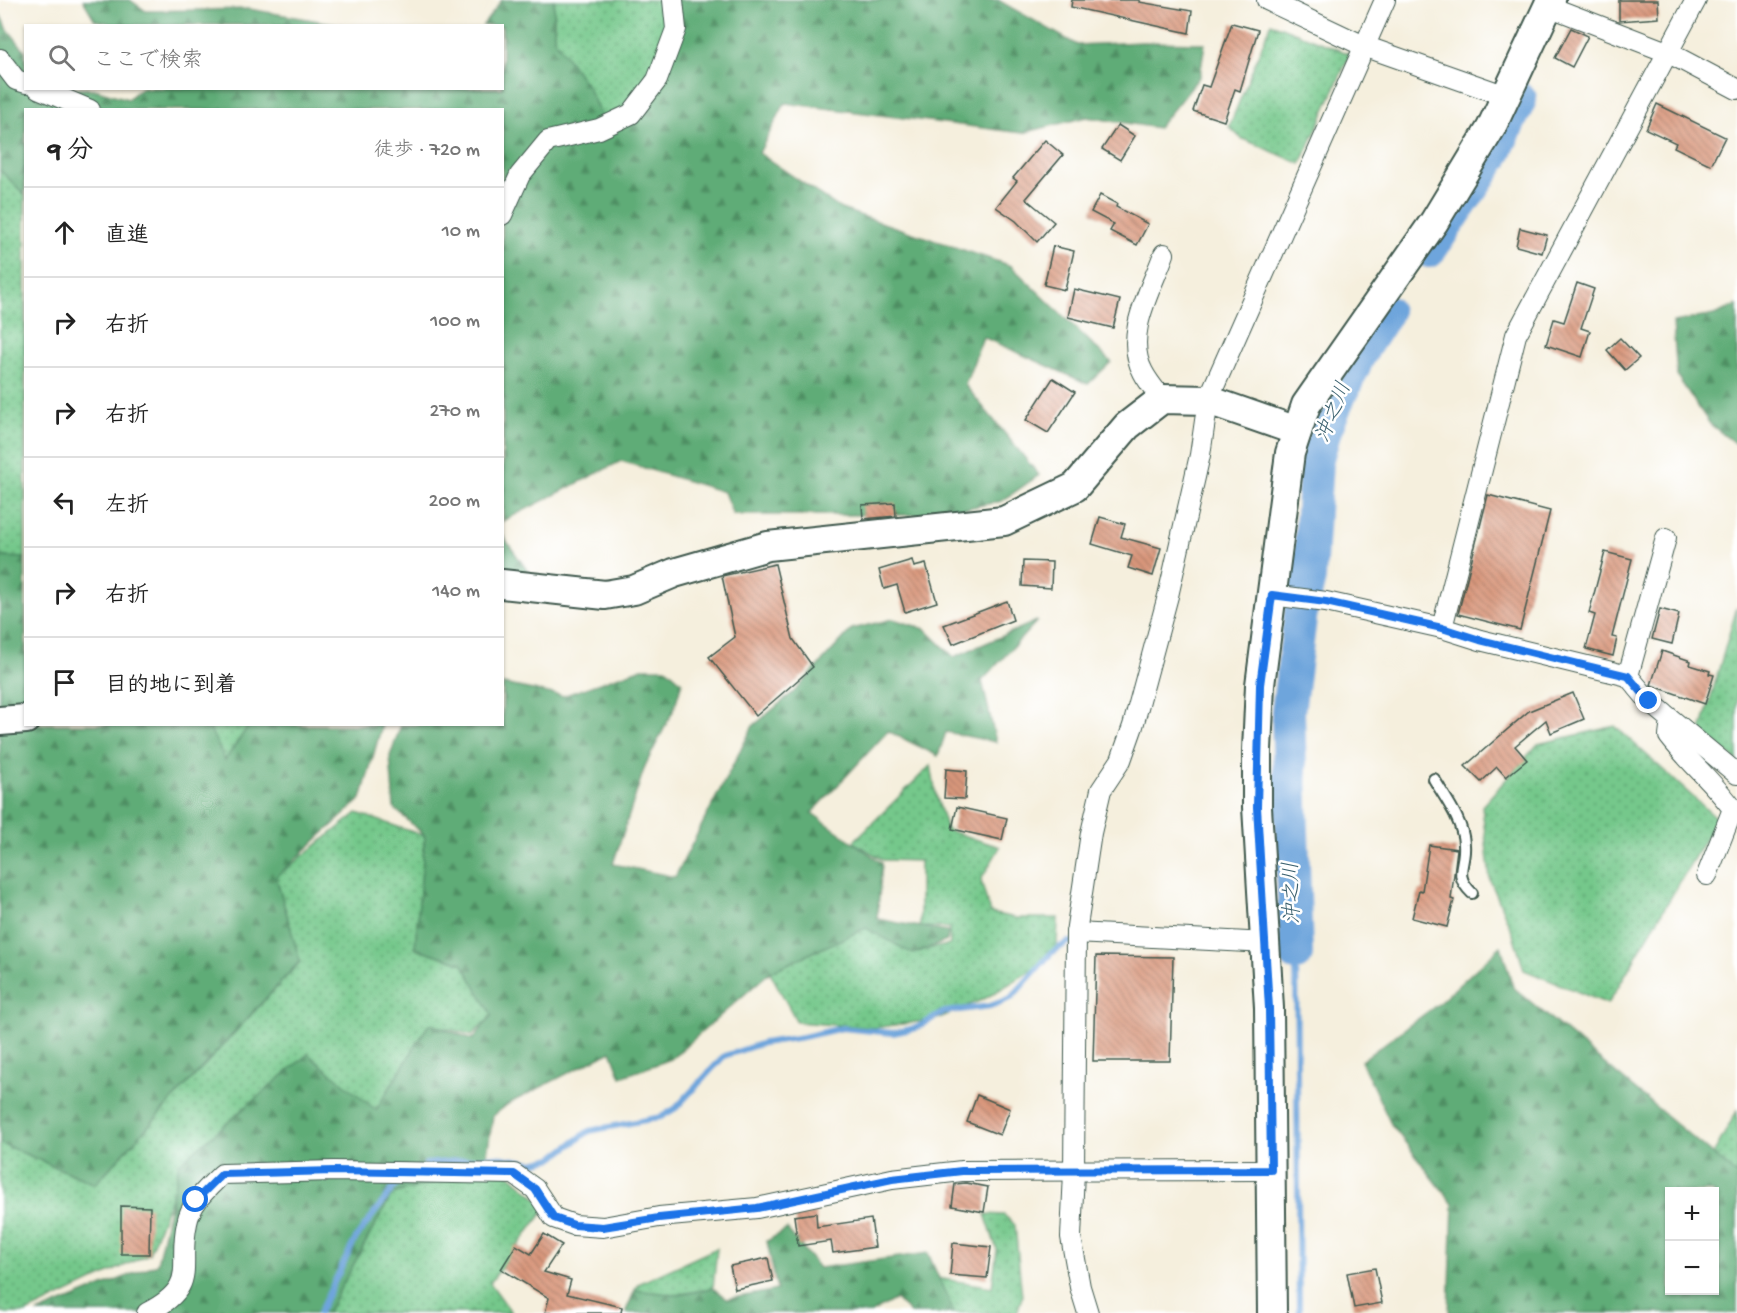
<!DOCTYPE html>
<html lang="ja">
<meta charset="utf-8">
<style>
body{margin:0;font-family:"Gochi Hand","Klee One",sans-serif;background:#f2f2f2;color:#222}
.controls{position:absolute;right:18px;bottom:18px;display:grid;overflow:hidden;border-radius:0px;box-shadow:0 2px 4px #0004}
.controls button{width:54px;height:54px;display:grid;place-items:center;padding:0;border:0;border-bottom:2px solid #e0e0e0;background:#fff;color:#222;font:30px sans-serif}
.stop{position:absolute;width:18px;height:18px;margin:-14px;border:4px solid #1a73e8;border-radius:50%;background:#fff}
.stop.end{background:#1a73e8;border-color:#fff;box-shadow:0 2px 6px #0008}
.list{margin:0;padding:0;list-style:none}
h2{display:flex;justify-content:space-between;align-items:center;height:78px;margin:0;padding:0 24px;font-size:26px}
h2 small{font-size:20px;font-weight:400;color:#767676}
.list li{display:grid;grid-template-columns:39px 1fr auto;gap:18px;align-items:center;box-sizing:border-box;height:90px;padding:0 24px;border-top:2px solid #e0e0e0}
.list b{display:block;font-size:22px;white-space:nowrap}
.list em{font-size:20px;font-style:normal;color:#767676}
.icon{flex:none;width:33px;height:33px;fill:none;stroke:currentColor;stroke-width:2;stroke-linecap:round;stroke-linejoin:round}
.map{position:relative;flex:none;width:1737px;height:1313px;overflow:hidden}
.search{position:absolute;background:#fff;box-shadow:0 2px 4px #0004;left:24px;top:24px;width:480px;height:66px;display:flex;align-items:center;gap:15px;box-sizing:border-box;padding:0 21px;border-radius:0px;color:#767676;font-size:22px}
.panel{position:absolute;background:#fff;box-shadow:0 2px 4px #0004;left:24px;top:108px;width:480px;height:618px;border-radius:0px}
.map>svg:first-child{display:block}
.grass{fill:url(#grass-dots);stroke:#4a8260;stroke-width:1.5}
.forest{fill:url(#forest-firs);stroke:#3f7456;stroke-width:1.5;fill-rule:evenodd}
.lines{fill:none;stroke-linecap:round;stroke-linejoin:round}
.stream{stroke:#6ea5dc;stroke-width:6}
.river{stroke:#6ea5dc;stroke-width:34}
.building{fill:url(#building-back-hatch)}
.lane-casing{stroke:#3f584d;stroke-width:14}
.street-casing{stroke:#3f584d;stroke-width:22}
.secondary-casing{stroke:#3f584d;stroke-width:32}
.lane{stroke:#fff;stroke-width:10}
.street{stroke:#fff;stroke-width:20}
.secondary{stroke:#fff;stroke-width:28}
.route{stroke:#1a73e8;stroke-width:8}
.labels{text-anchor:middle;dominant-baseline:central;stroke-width:5;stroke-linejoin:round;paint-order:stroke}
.water-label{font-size:21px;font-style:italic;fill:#3b616f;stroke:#fff}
</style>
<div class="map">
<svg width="1737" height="1313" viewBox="0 0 1737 1313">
<defs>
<pattern id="grass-dots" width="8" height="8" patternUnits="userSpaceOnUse" patternTransform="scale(1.5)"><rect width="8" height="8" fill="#74c88b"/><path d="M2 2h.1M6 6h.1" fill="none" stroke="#5fa472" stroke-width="1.8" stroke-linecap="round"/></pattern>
<pattern id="forest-firs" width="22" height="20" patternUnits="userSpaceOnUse" patternTransform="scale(1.5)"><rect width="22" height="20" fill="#5fac77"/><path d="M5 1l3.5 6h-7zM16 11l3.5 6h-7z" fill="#4e8d62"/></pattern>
<pattern id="building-back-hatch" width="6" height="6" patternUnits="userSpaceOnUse" patternTransform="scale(1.5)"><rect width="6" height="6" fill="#d9977b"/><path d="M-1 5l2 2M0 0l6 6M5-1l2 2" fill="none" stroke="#af7c66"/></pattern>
</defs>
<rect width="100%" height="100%" fill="#fff"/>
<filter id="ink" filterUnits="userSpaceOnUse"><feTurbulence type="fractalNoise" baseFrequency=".0167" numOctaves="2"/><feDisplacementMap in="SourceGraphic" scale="12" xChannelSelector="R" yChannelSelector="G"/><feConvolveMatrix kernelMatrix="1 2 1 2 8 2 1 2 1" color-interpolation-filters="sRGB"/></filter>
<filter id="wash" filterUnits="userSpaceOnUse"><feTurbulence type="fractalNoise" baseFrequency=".008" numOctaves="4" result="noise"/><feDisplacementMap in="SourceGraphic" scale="24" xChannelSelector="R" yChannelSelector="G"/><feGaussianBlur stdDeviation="1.35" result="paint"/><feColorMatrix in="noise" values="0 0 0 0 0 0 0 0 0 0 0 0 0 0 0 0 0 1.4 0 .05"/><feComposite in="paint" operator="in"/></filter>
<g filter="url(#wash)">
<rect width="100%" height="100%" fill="#f5efdd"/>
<g class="grass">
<polygon points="554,0 672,0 660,72 606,126 554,39"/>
<polygon points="1271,23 1350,54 1301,164 1241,138 1229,127"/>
<polygon points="0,170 25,195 25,558 0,557"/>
<polygon points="1737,607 1737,761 1701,731"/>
<polygon points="208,725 254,725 225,761"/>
<polygon points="1615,726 1717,819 1608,1004 1524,970 1513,934 1490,880 1482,806 1538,744"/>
<polygon points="931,765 936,795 947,830 1000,847 981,880 990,913 1017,918 1058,918 1057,946 1034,969 986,998 937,1019 874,1028 797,1022 770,972 871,925 910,952 950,945 949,928 920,927 920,861 883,860 853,842"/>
<polygon points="357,813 425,836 415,948 462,963 493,1015 472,1035 429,1024 376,1110 187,1156 149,1254 26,1313 0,1313 0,1143 95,1184 300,962 276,877"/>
<polygon points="1737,1111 1737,1175 1713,1154"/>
<polygon points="499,1165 547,1207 490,1283 512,1313 327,1313 392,1194"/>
<polygon points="985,1214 1004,1215 1015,1225 1022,1297 1017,1313 954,1313 937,1278 992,1287 997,1250"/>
<polygon points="717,1248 713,1288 675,1295 635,1290 638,1284"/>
</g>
<g class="forest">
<polygon points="83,0 130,0 146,11 249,9 342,25 116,25 95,20"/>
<polygon points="502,0 554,0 554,39 587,86 606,126 643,98 674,0 998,0 1077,45 1142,42 1205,43 1200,76 1158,128 1086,117 1023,133 785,103 759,153 841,209 1011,266 1111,362 1088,384 983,337 965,385 1039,475 1002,501 933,515 733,515 724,492 621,461 503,521 502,110 26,110 25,195 0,170 0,14 6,27 25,51 26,88 94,89 128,99 141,88 502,88 502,26 483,25"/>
<polygon points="1737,305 1737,445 1710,424 1677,376 1673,322 1714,315"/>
<polygon points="503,536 539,587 503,588"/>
<polygon points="0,557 25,558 26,724 208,725 225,760 249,725 382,725 361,799 276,877 300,961 95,1184 0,1143"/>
<polygon points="893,619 925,629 954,657 1037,621 982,681 996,742 946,732 938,756 888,731 812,813 882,863 877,919 948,932 947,941 913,954 866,928 770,972 671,1059 621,1077 611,1051 508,1104 493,1116 487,1154 494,1166 392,1194 327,1313 37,1313 157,1264 179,1164 308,1054 376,1110 429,1024 473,1039 492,1015 462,963 415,948 425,836 394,808 390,756 401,725 502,724 503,684 563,696 642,668 666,668 682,682 674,709 645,766 613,864 675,877 753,726 796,690 852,629"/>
<path d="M1501,946L1513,987L1737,1175V1313H1449L1453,1204L1391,1124L1361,1061L1438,1004ZM1670,1192H1714V1290H1670Z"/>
<polygon points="787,1229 819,1268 928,1253 954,1313 910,1313 896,1299 871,1313 625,1313 635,1290 679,1295 713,1288 727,1299 777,1290 767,1241"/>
</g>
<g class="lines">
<g class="stream">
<polyline points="1272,953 1296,954 1299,1313"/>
<polyline points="426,1164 496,1157 533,1163 553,1158 589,1131 661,1117 676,1108 724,1056 763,1043 803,1037 842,1028 893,1033 916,1028 944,1012 990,1006 1011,998 1051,953 1068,942 1073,942"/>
<polyline points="319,1313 356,1238 403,1175"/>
</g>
<g class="river">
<polyline points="1429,251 1492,158 1520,99"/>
<polyline points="1296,954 1288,712 1301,611 1309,578 1316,462 1325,430 1338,399 1361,351 1386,312"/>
</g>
</g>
<g id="blocks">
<g class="building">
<polygon points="1072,0 1140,0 1139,2 1192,11 1189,33 1071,7"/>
<polygon points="1619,0 1658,0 1659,18 1619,21"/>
<polygon points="1232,23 1258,30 1240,91 1235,89 1224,121 1193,111 1202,85 1209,87"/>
<polygon points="1571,28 1588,36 1572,67 1555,58"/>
<polygon points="1657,104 1725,137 1711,165 1674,147 1676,143 1646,129"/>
<polygon points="1118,125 1135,136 1120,160 1102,149"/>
<polygon points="1045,140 1063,155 1026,199 1054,222 1037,242 1016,221 996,207 1017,181 1013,178"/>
<polygon points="1100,195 1117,204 1116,207 1148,224 1137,245 1110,231 1114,224 1091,212"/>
<polygon points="1520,228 1547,235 1542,253 1516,246"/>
<polygon points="1053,246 1074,251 1065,290 1044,285"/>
<polygon points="1577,283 1594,289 1581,328 1590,331 1582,357 1546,345 1554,319 1564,322"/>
<polygon points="1074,289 1120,300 1113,328 1068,317"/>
<polygon points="1620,338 1639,358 1625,370 1607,350"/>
<polygon points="1053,378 1075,392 1048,433 1026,420"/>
<polygon points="1488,495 1550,511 1520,630 1458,614"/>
<polygon points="895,503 896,516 863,519 862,505"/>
<polygon points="1100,517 1125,524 1121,537 1161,548 1153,576 1128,568 1132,556 1092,544"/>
<polygon points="1605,552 1632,559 1612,637 1617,638 1613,656 1586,649 1595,615 1589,613"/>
<polygon points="912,560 914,567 926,564 937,602 905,612 897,585 884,589 879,570"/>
<polygon points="1023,561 1052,562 1051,588 1022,586"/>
<polygon points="775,564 793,639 813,667 756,716 709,657 735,637 722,576"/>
<polygon points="1007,601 1013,620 953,644 944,625"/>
<polygon points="1660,609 1679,614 1672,644 1652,639"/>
<polygon points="1662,651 1691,661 1690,665 1710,671 1709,674 1714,675 1705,704 1651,685"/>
<polygon points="1573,693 1584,719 1551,733 1546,720 1515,746 1527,760 1506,777 1497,767 1481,782 1465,766 1529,711"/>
<polygon points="946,769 967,771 965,799 944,798"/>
<polygon points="957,807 1007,818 1002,840 952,829"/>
<polygon points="1429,845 1457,849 1451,899 1454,900 1447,927 1412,918 1419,890 1422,891"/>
<polygon points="1096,956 1173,957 1170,1061 1093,1061"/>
<polygon points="977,1095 1010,1109 1000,1135 967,1122"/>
<polygon points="966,1183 988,1187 984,1212 952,1206 955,1184"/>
<polygon points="121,1206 150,1207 149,1254 121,1254"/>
<polygon points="816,1213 817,1227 871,1219 875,1247 833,1253 831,1241 798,1246 794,1216"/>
<polygon points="544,1234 562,1245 544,1272 571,1280 567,1294 622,1307 621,1313 545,1313 549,1298 501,1269 516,1245 531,1254"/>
<polygon points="953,1243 991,1247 987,1278 950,1275"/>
<polygon points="768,1258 773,1281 735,1289 730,1266"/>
<polygon points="1375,1268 1382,1303 1354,1308 1347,1273"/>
</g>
</g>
</g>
<g filter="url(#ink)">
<use href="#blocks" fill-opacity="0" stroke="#3f584d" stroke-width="1.5"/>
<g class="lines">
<defs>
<path id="lane" d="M1434,779C1445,798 1463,821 1464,844C1466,866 1452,874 1472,893"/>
<g id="street">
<polyline points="1267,0 1364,46 1506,96"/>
<polyline points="1548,6 1667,52 1737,89"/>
<polyline points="0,59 16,80 26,83"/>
<polyline points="38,88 90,110"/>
<polyline points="502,215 520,175 548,141 599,129 631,114 657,80 676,29 673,0"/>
<path d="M1162,399C1156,391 1148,382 1143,372C1123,335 1151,290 1164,254"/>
<polyline points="1272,595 1326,602 1442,628 1480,640 1628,676 1649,701 1737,774"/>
<polyline points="1442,628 1516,335 1696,0"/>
<polyline points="1628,676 1666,538"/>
<path d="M1671,720L1669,736C1689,762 1713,782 1733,809L1707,875"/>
<polyline points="1076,933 1267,943"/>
<path d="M147,1313C201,1285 177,1267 187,1223C191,1202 207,1189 222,1174L334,1171L514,1174L535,1189L554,1218L574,1225L603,1227L659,1217L757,1208L892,1179L962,1171L1271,1170"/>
<polyline points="1088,1313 1080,1287 1071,1237 1074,1172 1076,933 1091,833 1101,790 1121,760 1133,726 1168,596 1200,455 1208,400 1385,0"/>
</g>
<g id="secondary">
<polyline points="502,584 605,595 634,590 674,573 768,546 1004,521 1075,487 1127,426 1162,399 1208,400 1297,431"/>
<polyline points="0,721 26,719"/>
<polyline points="1272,1313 1269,1008 1257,807 1257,750 1260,685 1290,453 1306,405 1434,222 1491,128 1551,0"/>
</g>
</defs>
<use href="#lane" class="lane-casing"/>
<use href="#street" class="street-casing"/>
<use href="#secondary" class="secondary-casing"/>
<use href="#lane" class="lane"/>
<use href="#street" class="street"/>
<use href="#secondary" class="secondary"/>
</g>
</g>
<g class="lines" filter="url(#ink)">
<polyline class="route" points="196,1200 222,1174 334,1171 514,1174 535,1189 554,1218 574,1225 603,1227 659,1218 757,1208 892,1179 962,1171 1271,1170 1269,1008 1257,807 1260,685 1272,595 1326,602 1442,628 1480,640 1628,676 1649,701"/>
</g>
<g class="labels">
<g class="water-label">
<text transform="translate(1335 413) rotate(-68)">沖之川</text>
<text transform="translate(1294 893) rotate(-92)">沖之川</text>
</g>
</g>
</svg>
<div class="controls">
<button>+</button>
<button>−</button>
</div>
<div class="stop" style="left:196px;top:1200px"></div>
<div class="stop end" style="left:1649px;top:701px"></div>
<div class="search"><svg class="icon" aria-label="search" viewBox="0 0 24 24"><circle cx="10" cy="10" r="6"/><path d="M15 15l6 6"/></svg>ここで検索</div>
<section class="panel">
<h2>9 分<small>徒歩 · 720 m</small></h2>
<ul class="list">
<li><svg class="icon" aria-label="ahead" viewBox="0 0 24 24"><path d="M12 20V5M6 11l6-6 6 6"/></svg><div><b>直進</b></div><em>10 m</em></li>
<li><svg class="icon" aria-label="right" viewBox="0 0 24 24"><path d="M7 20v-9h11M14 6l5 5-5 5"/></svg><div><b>右折</b></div><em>100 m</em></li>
<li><svg class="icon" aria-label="right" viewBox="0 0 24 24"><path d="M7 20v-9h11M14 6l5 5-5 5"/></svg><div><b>右折</b></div><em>270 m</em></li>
<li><svg class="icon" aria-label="left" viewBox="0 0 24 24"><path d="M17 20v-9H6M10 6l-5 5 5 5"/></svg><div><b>左折</b></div><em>200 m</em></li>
<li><svg class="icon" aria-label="right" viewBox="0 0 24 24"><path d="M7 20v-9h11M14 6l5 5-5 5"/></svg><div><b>右折</b></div><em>140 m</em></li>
<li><svg class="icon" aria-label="arrive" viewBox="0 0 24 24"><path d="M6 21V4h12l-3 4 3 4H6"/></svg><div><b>目的地に到着</b></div></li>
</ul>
</section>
</div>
